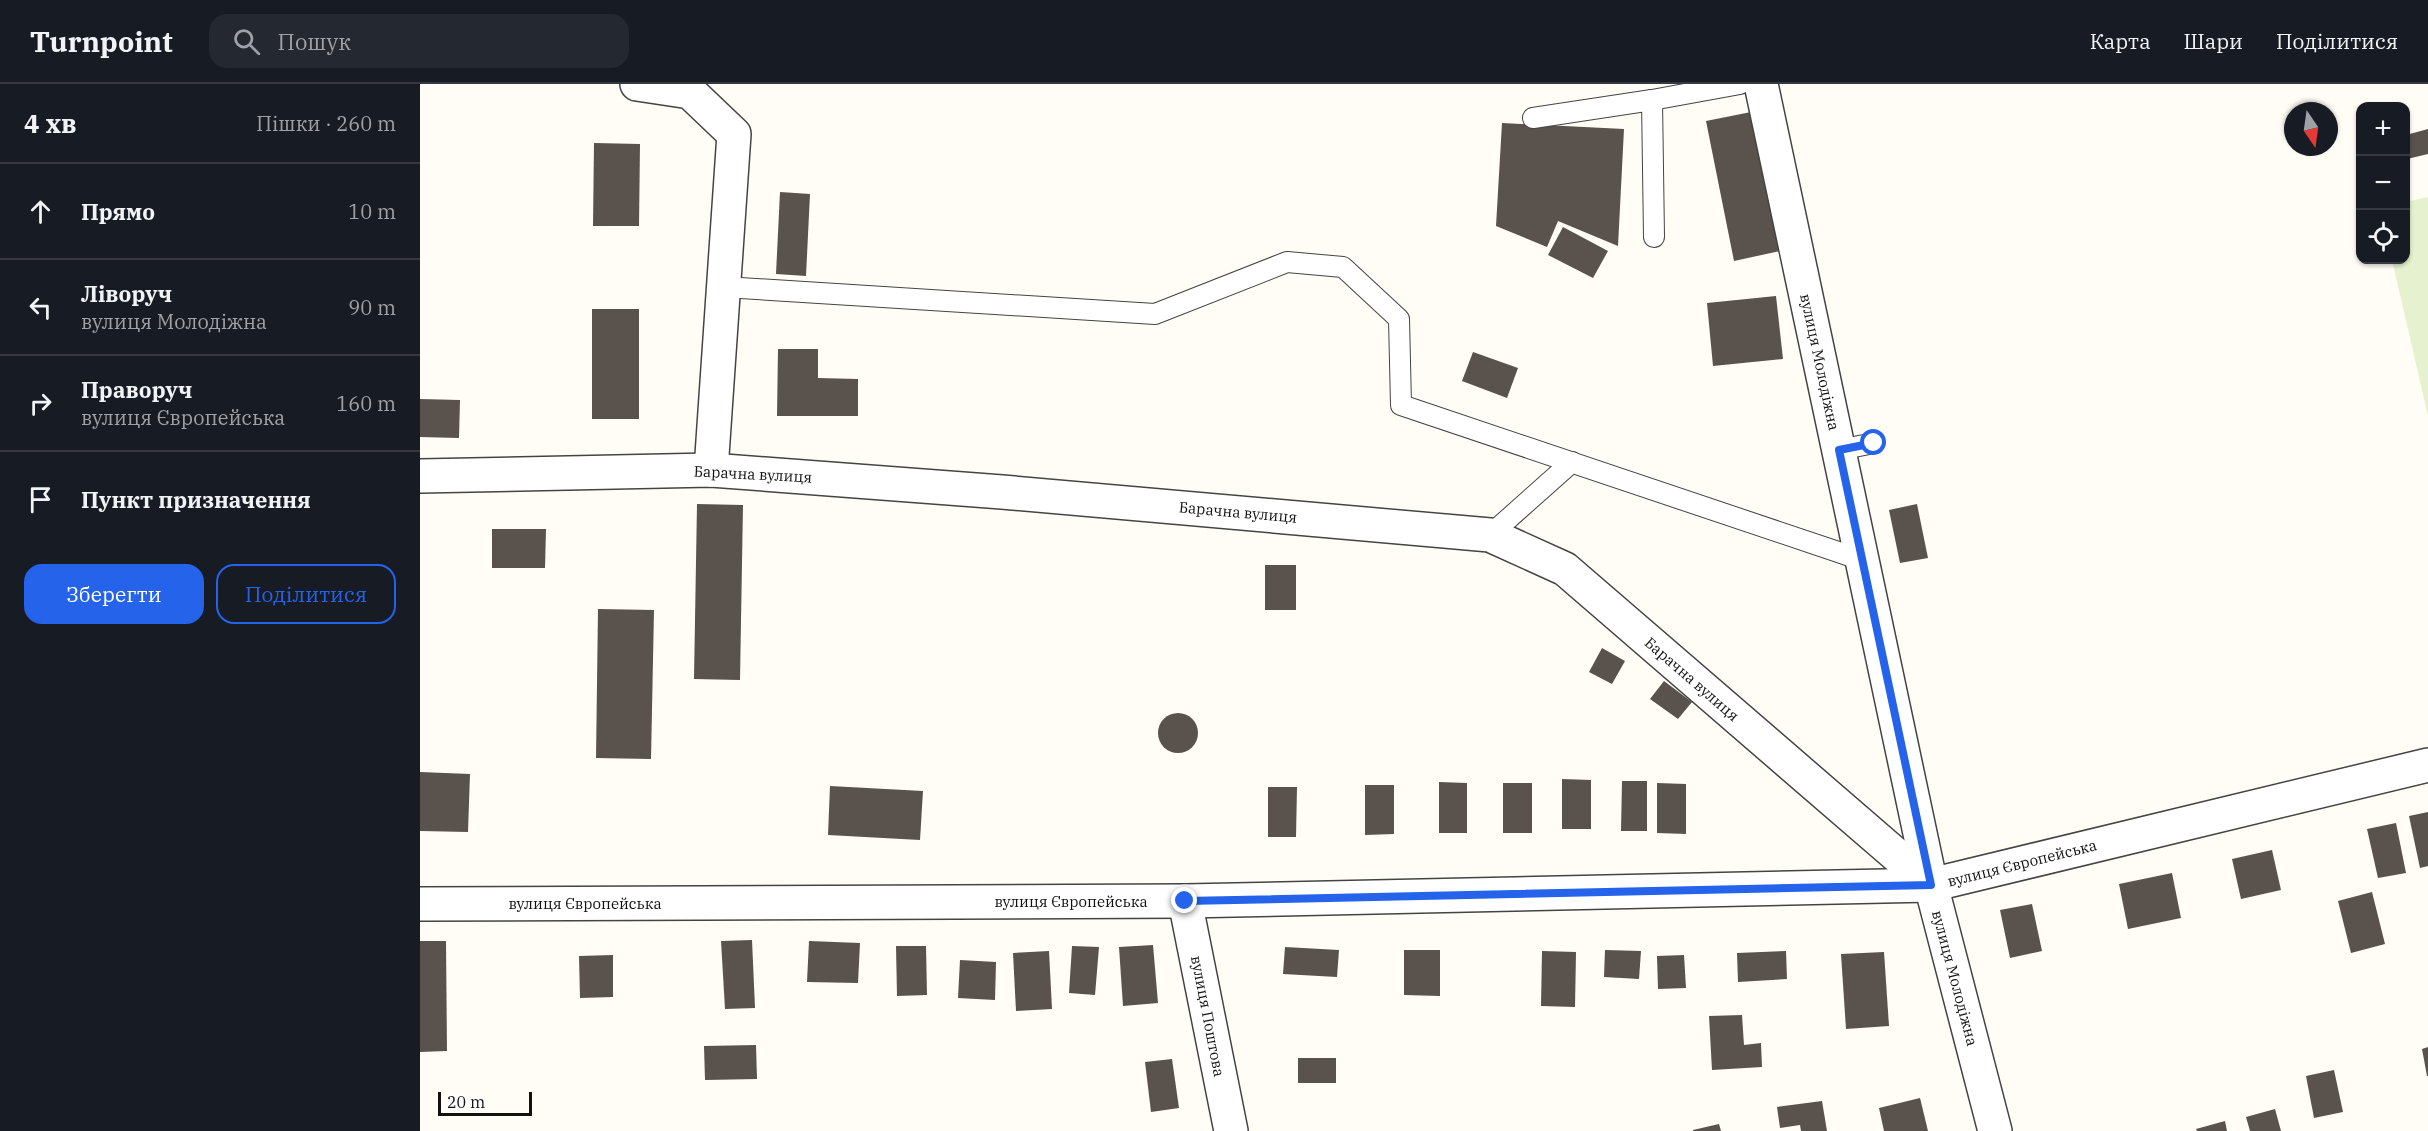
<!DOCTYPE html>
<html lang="uk">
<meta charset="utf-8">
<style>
body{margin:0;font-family:"IBM Plex Serif",serif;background:#242831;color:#f1f3f6}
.controls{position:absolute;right:18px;top:18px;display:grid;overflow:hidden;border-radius:12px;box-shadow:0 2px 4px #0004}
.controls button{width:54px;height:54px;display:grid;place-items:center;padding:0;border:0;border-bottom:2px solid #363941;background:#171b24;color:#f1f3f6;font:30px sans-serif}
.compass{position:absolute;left:1864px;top:18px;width:54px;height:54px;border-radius:50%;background:#171b24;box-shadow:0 2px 4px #0004;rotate:167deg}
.scale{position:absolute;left:18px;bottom:15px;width:94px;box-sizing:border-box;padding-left:6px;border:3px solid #111;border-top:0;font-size:16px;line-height:21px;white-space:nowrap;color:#111;-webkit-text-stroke:4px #fff;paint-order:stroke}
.stop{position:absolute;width:18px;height:18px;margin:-14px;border:4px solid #2563eb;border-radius:50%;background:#fff}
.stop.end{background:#2563eb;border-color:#fff;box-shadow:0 2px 6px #0008}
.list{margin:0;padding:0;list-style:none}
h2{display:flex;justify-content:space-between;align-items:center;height:78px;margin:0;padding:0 24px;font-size:26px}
h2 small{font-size:20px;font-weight:400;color:#9ea1a6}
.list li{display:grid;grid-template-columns:39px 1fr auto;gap:18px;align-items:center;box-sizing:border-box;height:96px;padding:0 24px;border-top:2px solid #363941}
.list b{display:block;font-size:22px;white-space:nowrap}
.list p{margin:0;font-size:20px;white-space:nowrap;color:#9ea1a6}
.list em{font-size:20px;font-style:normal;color:#9ea1a6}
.actions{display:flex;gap:12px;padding:18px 24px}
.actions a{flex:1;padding:14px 0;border:2px solid #2563eb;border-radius:18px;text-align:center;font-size:21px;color:#2563eb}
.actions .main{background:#2563eb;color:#fff}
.icon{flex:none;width:33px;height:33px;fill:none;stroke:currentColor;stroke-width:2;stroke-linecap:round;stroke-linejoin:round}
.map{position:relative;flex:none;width:2008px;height:1047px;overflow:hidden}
header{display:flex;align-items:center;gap:36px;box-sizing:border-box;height:84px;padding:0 30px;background:#171b24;border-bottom:2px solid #363941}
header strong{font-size:28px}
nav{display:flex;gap:33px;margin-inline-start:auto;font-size:21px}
.search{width:420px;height:54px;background:#242831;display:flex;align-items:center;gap:15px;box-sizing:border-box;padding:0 21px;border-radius:18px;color:#9ea1a6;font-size:22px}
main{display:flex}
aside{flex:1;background:#171b24}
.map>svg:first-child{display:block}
.pitch{fill:#e6f2cf}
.building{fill:#5a524d}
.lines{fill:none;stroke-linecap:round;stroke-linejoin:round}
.lane-casing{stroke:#444;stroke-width:22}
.street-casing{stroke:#444;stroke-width:36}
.lane{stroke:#fff;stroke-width:20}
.street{stroke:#fff;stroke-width:33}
.route{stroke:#2563eb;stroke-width:8}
.labels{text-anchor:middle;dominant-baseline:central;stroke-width:6;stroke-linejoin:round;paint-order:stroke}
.street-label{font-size:15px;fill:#111;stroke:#fff}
</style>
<header>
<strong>Turnpoint</strong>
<div class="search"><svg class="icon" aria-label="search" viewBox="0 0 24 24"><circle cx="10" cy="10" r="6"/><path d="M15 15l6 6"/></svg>Пошук</div>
<nav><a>Карта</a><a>Шари</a><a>Поділитися</a></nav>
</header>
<main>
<aside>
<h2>4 хв<small>Пішки · 260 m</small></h2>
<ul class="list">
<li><svg class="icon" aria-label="ahead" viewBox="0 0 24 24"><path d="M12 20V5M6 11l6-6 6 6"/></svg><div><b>Прямо</b></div><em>10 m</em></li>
<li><svg class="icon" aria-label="left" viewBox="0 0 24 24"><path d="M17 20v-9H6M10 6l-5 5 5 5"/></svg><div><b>Ліворуч</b><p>вулиця Молодіжна</p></div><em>90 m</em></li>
<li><svg class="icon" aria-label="right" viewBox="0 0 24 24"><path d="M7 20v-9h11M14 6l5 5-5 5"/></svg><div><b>Праворуч</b><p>вулиця Європейська</p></div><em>160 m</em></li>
<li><svg class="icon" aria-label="arrive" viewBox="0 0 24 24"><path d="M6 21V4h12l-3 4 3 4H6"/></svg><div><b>Пункт призначення</b></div></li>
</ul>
<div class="actions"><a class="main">Зберегти</a><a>Поділитися</a></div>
</aside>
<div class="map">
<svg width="2008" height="1047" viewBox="0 0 2008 1047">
<rect width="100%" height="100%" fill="#fffdf5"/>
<polygon class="pitch" points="2008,113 2008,332 1972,176 1986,176 1986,118"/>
<g class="building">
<polygon points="1331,28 1360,167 1314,177 1286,37"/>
<polygon points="1082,39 1204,45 1198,162 1138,137 1127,163 1076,142"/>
<polygon points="2008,45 2008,70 1987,75 1986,51"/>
<polygon points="174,59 220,60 219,142 173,142"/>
<polygon points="360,108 390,110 386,192 356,190"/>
<polygon points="1143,143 1188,167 1173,194 1128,171"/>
<polygon points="1356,212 1363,275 1293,282 1287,219"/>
<rect x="172" y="225" width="47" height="110"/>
<polygon points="358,265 398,265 398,294 438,295 438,332 357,332"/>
<polygon points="1053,268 1098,284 1087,314 1042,297"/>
<polygon points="0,315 40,316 39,354 0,353"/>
<polygon points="277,420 323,421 320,596 274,595"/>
<polygon points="1497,420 1508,474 1480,479 1469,426"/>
<polygon points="72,445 126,445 125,484 72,484"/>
<rect x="845" y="481" width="31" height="45"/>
<polygon points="178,525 234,526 231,675 176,674"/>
<polygon points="1182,564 1205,577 1192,600 1169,588"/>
<polygon points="1244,597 1272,618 1258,635 1230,615"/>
<circle cx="758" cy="649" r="20"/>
<polygon points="0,688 50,690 48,748 0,747"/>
<polygon points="1142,695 1171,696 1171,745 1142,745"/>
<polygon points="1202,697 1227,697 1227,747 1201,747"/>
<polygon points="1019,698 1047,699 1047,749 1019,749"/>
<rect x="1083" y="699" width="29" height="50"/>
<polygon points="1237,699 1266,700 1266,750 1237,749"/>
<polygon points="945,701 974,701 974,750 945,751"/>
<polygon points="410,702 503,707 500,756 408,751"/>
<polygon points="848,703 877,703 876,753 848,753"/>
<polygon points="2008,728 2008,782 2000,784 1989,732"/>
<polygon points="1976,739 1986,789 1958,794 1947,745"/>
<polygon points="1852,766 1861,806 1821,815 1812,775"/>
<polygon points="1752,789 1761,834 1708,845 1699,800"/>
<polygon points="1952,808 1965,860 1931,869 1918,817"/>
<polygon points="1612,820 1622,867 1590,874 1580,826"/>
<polygon points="332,856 335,924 305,925 301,857"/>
<polygon points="0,857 26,857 27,967 0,968"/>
<polygon points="389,857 440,859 438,899 387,898"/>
<polygon points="733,861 738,919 703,922 699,863"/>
<polygon points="476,862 506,862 507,911 477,912"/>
<polygon points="652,862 679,863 675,911 649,909"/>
<polygon points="865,863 919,866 917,893 863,890"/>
<polygon points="984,866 1020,866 1020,912 984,911"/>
<polygon points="1185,866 1221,867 1219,895 1184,893"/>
<polygon points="629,867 632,925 596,927 593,869"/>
<polygon points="1122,867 1156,868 1155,923 1121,922"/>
<polygon points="1366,867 1367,895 1318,898 1317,869"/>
<polygon points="1464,868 1469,942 1426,945 1421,870"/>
<polygon points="193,871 193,913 160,914 159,872"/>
<polygon points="1264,871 1266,904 1238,905 1237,872"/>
<polygon points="540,876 576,878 575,916 538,914"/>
<polygon points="1322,931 1324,961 1341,959 1342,983 1292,986 1289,932"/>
<polygon points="336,961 337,995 285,996 284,962"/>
<polygon points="2008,963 2008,992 2007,992 2002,965"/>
<rect x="878" y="974" width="38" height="25"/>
<polygon points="752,975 759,1024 731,1028 725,978"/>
<polygon points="1914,986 1923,1028 1894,1034 1886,992"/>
<polygon points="1500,1014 1508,1047 1464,1047 1459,1024"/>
<polygon points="1402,1017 1407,1047 1381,1047 1380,1041 1360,1044 1357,1023"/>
<polygon points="1855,1025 1861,1047 1830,1047 1826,1033"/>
<polygon points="1805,1037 1807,1047 1777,1047 1776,1045"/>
<polygon points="1299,1040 1301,1047 1273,1047 1273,1046"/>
</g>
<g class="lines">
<defs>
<g id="lane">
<polyline points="1232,16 1234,153"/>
<polyline points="1113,34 1232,16 1320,0"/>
<polyline points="304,203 735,230 867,178 923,183 979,235 981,321 1442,476"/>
<polyline points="1419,366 1454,359"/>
<polyline points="1070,451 1152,378"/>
</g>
<g id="street">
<polyline points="217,0 270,8 314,50 291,386"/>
<polyline points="1341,0 1511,801 1575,1047"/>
<polyline points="0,392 291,386 582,408 1070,451 1145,485 1511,801"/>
<polyline points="765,817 811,1047"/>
<polyline points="0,820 765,817 1511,801 2008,681"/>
</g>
</defs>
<use href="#lane" class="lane-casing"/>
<use href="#street" class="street-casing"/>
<use href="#lane" class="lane"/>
<use href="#street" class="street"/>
</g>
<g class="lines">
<polyline class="route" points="765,817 1511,801 1419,366 1454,359"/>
</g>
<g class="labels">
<g class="street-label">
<text transform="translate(1400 278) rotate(78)">вулиця Молодіжна</text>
<text transform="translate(333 390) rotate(3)">Барачна вулиця</text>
<text transform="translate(818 428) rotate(5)">Барачна вулиця</text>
<text transform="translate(1272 595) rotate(41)">Барачна вулиця</text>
<text transform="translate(1602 779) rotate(-14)">вулиця Європейська</text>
<text x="651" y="817">вулиця Європейська</text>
<text x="165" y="819">вулиця Європейська</text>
<text transform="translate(1535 894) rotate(75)">вулиця Молодіжна</text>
<text transform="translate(788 932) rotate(79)">вулиця Поштова</text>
</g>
</g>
</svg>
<div class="controls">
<button>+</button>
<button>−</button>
<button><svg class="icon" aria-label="locate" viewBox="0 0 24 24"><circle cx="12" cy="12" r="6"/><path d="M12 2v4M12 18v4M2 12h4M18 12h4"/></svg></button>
</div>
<svg class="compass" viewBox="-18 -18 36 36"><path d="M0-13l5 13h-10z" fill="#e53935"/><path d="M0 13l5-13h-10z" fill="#9ea1a6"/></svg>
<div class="scale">20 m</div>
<div class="stop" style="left:1454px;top:359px"></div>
<div class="stop end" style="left:765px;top:817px"></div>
</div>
</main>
